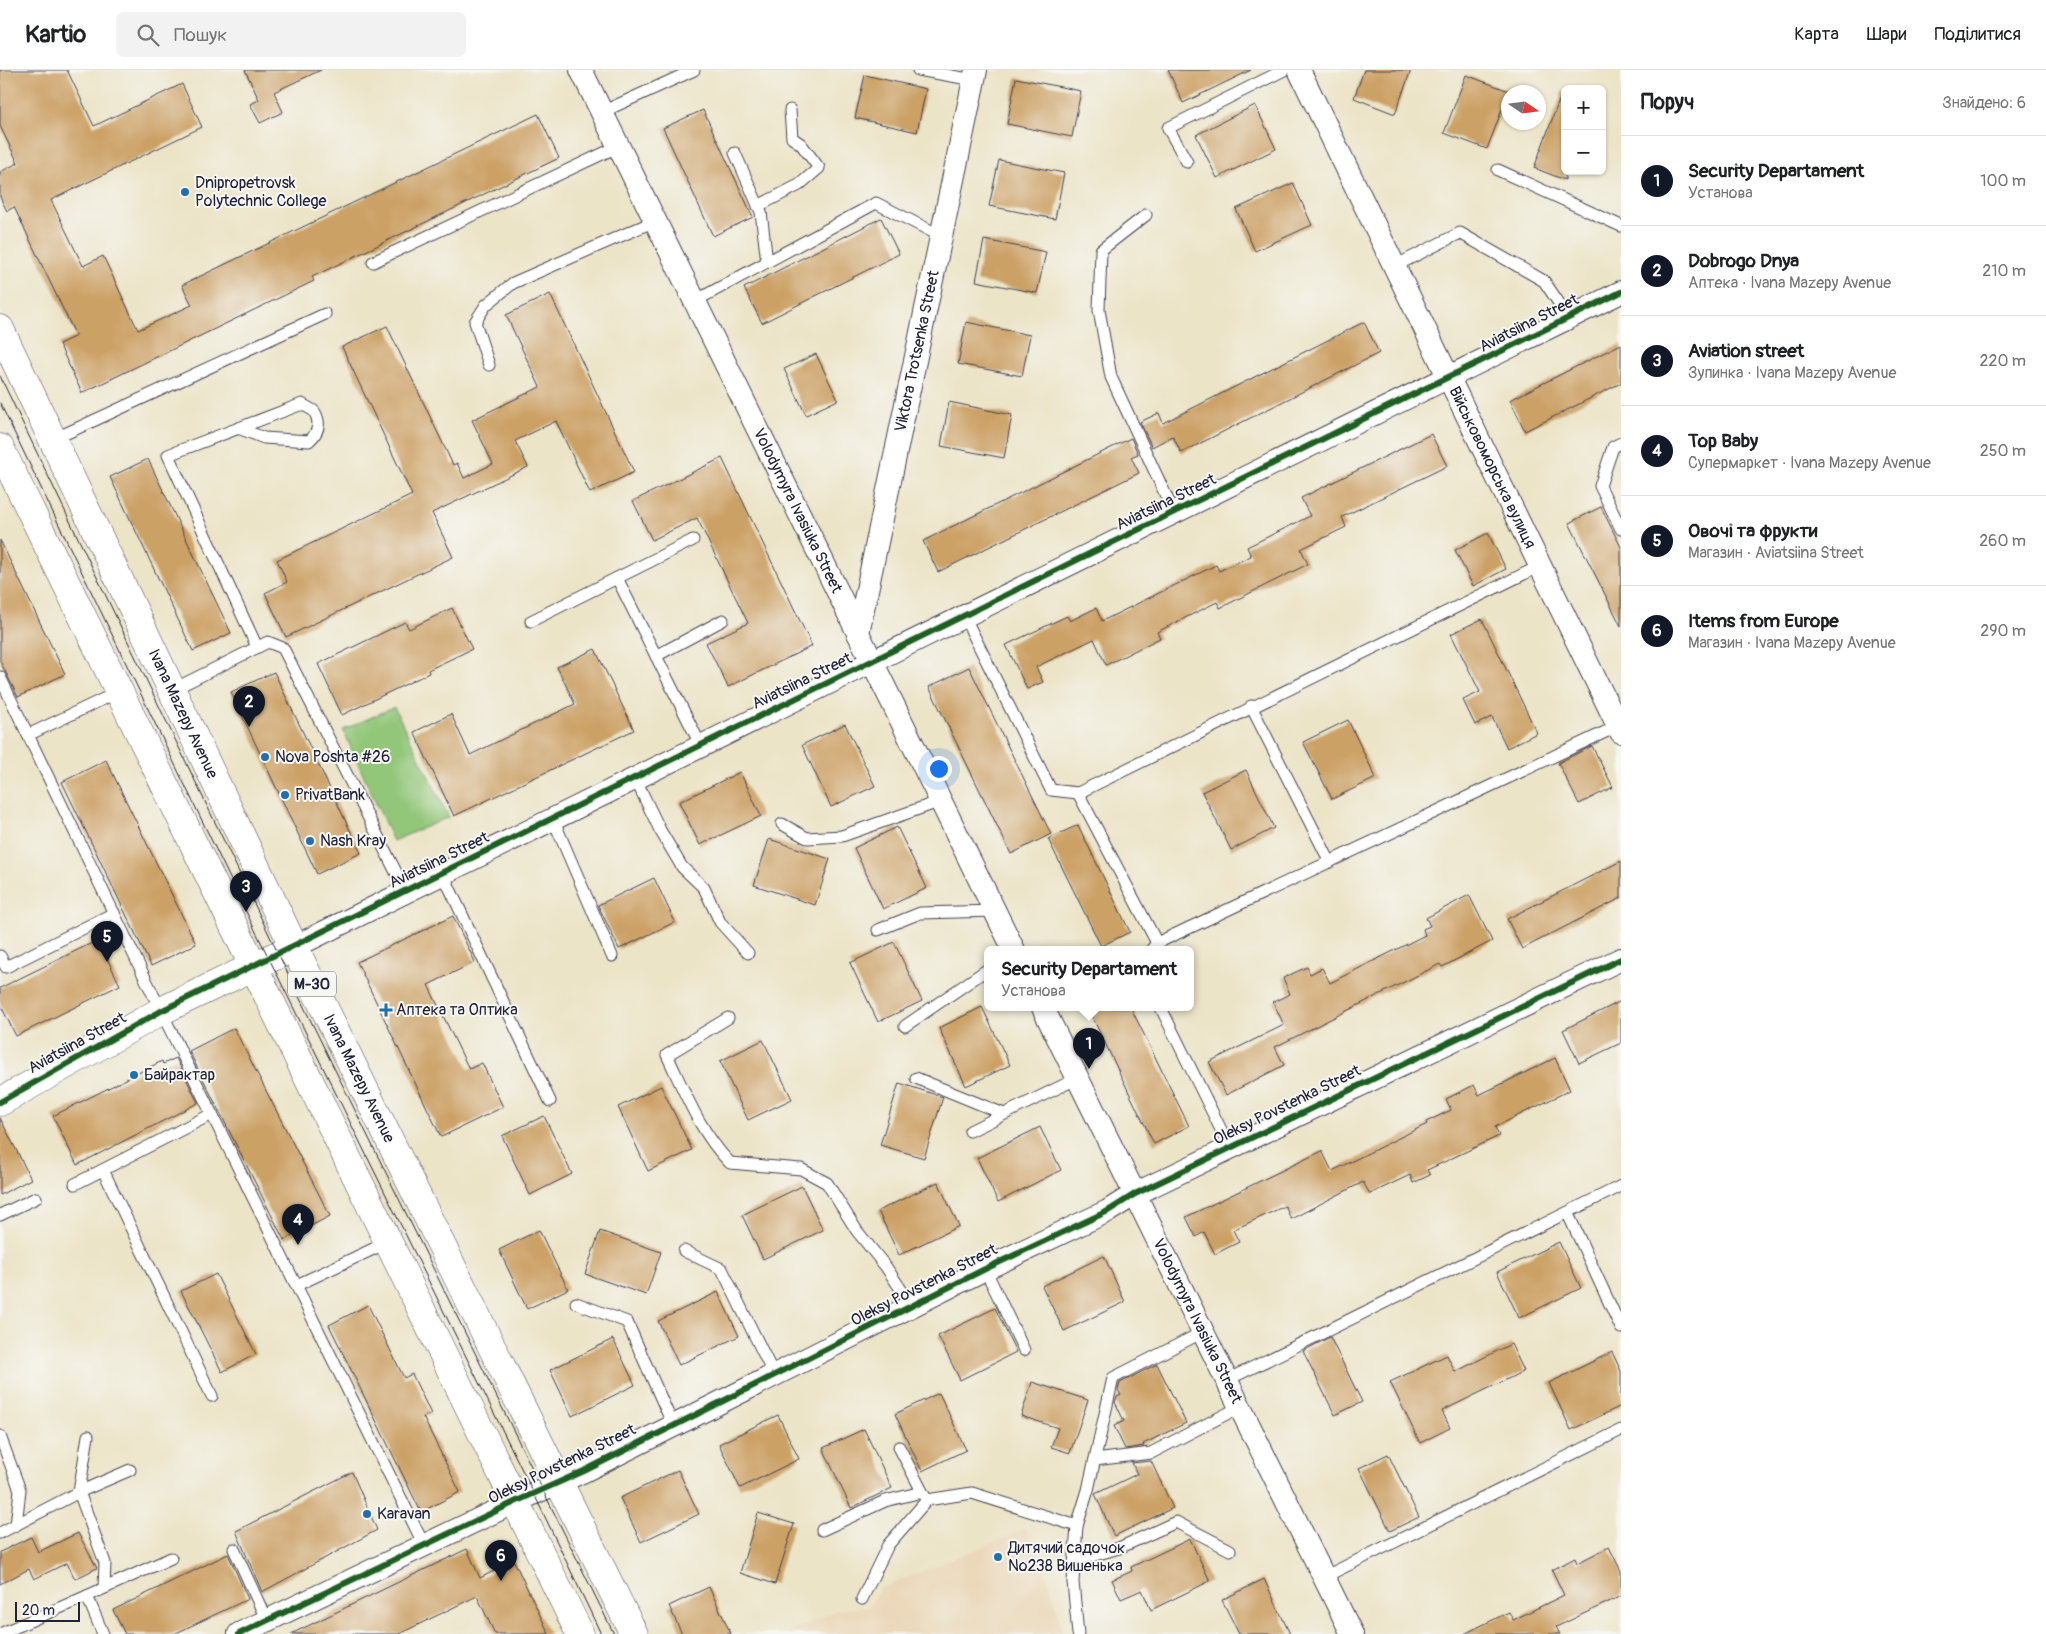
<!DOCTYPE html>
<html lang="uk">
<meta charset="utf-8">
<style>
body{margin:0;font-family:Pangolin,sans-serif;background:#f2f2f2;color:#202124}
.controls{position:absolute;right:15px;top:15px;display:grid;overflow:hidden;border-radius:8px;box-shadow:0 1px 4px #0004}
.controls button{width:45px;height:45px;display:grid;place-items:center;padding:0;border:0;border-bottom:1px solid #e0e0e0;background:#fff;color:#202124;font:25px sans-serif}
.compass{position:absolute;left:1501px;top:15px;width:45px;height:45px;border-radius:50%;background:#fff;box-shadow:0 1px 4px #0004;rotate:103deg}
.scale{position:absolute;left:15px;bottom:12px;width:65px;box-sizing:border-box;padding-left:5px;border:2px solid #22223b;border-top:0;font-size:14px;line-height:18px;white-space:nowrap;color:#22223b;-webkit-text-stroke:4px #f6f6f2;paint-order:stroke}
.you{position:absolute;left:938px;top:698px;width:18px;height:18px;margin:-12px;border:4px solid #fff;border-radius:50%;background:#1a73e8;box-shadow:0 0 0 8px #1a73e833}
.badge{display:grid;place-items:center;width:32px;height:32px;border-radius:50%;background:#111827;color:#fff;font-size:16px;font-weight:700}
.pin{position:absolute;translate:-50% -41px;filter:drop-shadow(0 1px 2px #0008)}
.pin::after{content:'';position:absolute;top:26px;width:18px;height:15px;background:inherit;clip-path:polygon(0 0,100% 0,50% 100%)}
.popup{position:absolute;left:984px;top:876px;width:210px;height:65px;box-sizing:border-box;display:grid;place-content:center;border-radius:8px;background:#fff;filter:drop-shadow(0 1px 4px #0005);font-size:16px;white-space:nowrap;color:#757577}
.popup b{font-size:19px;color:#202124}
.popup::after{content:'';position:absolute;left:50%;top:100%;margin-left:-10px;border:10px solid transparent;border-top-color:#fff}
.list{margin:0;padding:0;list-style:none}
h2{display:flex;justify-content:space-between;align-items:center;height:65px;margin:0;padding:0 20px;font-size:21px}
h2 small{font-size:16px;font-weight:400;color:#757577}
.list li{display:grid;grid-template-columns:32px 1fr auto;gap:15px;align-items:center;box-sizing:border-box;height:90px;padding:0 20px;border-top:1px solid #e0e0e0}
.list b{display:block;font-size:19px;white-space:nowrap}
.list p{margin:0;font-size:16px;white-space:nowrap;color:#757577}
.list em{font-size:16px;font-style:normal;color:#757577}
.icon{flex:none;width:28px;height:28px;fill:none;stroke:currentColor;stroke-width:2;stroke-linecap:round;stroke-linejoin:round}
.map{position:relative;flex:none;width:1621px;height:1564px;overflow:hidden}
header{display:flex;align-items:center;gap:30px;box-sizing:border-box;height:70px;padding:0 25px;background:#fff;border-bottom:1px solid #e0e0e0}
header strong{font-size:24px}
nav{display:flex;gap:28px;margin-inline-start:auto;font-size:18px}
.search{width:350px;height:45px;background:#f2f2f2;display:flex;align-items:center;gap:12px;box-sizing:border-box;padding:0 18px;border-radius:8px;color:#757577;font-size:19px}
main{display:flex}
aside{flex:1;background:#fff}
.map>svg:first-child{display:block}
.built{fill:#ebd8ba}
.green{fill:#92c678;stroke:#5a745a}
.building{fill:#cca166}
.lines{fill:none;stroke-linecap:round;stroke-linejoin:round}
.service-casing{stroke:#403f50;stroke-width:13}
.minor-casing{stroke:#403f50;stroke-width:24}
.tertiary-casing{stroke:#403f50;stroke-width:29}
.trunk-casing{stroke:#403f50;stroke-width:29}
.service{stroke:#fff;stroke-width:11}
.minor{stroke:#fff;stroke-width:22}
.tertiary{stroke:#fff;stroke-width:28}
.trunk{stroke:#fff;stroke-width:28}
.tram{stroke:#22223b;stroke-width:1}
.cycleway-casing{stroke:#f6f6f2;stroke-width:9}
.cycleway{stroke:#1b5e20;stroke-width:6}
.poi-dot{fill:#1f6fb2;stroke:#f6f6f2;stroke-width:2}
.labels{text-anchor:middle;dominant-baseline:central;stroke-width:4;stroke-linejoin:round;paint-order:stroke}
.shield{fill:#f6f6f2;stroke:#626272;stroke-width:1}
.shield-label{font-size:15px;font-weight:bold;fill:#22223b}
.poi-label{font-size:16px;fill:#22223b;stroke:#f6f6f2;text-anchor:start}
.street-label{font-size:16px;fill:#22223b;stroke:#f6f6f2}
</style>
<header>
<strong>Kartio</strong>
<div class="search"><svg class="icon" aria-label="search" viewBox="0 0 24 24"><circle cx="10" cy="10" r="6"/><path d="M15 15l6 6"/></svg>Пошук</div>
<nav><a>Карта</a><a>Шари</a><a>Поділитися</a></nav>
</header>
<main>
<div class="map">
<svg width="1621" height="1564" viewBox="0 0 1621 1564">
<rect width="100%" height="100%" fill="#f6f6f2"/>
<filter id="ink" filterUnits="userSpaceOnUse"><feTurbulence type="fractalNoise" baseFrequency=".02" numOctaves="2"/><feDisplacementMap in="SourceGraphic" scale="10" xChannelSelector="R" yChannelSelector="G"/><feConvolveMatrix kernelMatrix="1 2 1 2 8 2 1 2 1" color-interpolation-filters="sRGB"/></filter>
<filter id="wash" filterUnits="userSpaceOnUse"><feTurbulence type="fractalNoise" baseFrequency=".0096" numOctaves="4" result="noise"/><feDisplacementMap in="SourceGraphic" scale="20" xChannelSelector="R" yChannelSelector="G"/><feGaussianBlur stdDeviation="1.12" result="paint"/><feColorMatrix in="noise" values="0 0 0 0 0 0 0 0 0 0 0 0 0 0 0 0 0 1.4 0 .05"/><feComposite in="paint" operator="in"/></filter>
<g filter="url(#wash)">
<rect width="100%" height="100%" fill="#ece4c7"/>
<polygon class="built" points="1026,1459 1051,1515 1063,1564 786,1564 837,1540 869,1537 879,1519"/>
<polygon class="green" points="394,637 449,747 393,771 343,660"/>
<g id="blocks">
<g class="building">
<polygon points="0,0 67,0 94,56 182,14 202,57 51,130 83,196 103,186 138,260 192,235 182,215 538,44 559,88 312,207 314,211 82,323 59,274 76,266 14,137 7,141 0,127 0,102 18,93 0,56"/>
<polygon points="245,0 321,0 274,22 283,42 260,53 250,34 259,30"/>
<polygon points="1168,0 1251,0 1183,33"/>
<polygon points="1364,0 1411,0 1395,44 1354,28"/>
<polygon points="865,5 926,19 917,62 855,48"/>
<polygon points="1466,5 1509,21 1487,79 1444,63"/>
<polygon points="1016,8 1081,21 1072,67 1007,54"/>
<polygon points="1563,20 1565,21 1565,110 1534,98"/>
<polygon points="1255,35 1276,79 1217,108 1196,65"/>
<polygon points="703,40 753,147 713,166 663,58"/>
<polygon points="999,90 1064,103 1055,149 989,136"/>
<polygon points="1293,113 1312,155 1255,181 1236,139"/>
<polygon points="881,148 899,184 762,253 744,218"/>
<polygon points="984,170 1046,182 1037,223 976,211"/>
<polygon points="550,224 634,402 590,423 556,351 515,371 528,397 432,443 453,487 286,567 265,523 287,512 277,490 412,425 342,277 387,256 453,395 457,393 464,408 493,394 472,350 540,317 506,245"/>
<polygon points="966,252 1030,265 1022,306 958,294"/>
<polygon points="1364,252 1379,283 1181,383 1173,366 1152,377 1140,352 1159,343 1163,353"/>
<polygon points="1621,274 1621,313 1525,361 1510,330"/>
<polygon points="816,284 838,330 806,345 784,299"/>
<polygon points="949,332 1012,345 1004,388 941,376"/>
<polygon points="1431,364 1447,396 1342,447 1346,457 1301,479 1308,494 1220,538 1217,532 1157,562 1160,568 1106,595 1094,569 1036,597 1043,612 1027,619 1006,575 1067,546 1070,551 1096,538 1102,551 1216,495 1219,501 1251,486 1247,477 1310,446 1301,428"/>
<polygon points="1131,368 1138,384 1131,387 1139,403 938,502 923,471"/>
<polygon points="722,388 812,576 728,617 706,573 748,553 697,448 652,470 633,431"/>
<polygon points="148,389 231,563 193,581 110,407"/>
<polygon points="1601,437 1621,477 1621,556 1569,453"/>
<polygon points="1488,463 1506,499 1473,516 1455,480"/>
<polygon points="0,470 65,604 18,627 0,591"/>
<polygon points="452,538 472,579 428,600 429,603 342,645 318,594 405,552 409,559"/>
<polygon points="1482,549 1537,663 1507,678 1492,647 1475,655 1463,630 1480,622 1451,564"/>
<polygon points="595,579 634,660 454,746 414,662 451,644 470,685 575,634 557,597"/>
<polygon points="969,597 1051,764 1011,784 929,617"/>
<polygon points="274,602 361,783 317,804 231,622"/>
<polygon points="1348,650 1376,708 1332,729 1303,672"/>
<polygon points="845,654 875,716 831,737 802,675"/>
<polygon points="1592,676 1613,717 1579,734 1558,693"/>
<polygon points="106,690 196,874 151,896 62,712"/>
<polygon points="1246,700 1274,758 1231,780 1202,722"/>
<polygon points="740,702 761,746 700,775 679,732"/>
<polygon points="1078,755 1130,862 1101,876 1048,769"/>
<polygon points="897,757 927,818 883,839 854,778"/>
<polygon points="769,769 830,789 815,835 754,815"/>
<polygon points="1621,791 1621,828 1522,879 1507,849"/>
<polygon points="654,808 675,852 619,879 598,835"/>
<polygon points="1469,825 1492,871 1442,897 1440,894 1275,977 1284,995 1226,1025 1209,992 1284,955 1273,932 1290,924 1283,908 1307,897 1310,904 1322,898 1330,913 1425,865 1423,859 1430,856 1426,848"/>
<polygon points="453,846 475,892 428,915 469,999 482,993 503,1037 441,1067 357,892"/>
<polygon points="98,870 120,915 16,966 0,934 0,918"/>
<polygon points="894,872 922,931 878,952 850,893"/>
<polygon points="1621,931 1621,973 1579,993 1563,960"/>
<polygon points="982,937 1010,995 966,1016 939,958"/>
<polygon points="1088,938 1131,938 1189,1056 1154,1074"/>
<polygon points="234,958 330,1146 284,1170 189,981"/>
<polygon points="763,970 792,1029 748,1050 720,991"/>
<polygon points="176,988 198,1033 77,1095 53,1046 162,991 163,994"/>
<polygon points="1555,988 1570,1020 1495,1057 1499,1066 1427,1100 1430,1105 1413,1113 1410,1105 1370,1124 1363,1112 1291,1149 1285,1136 1233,1160 1239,1172 1215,1184 1204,1162 1196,1167 1186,1147 1322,1081 1332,1101 1427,1054 1426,1052 1451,1040 1446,1029 1474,1015 1479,1025"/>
<polygon points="899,1013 943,1027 924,1088 880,1075"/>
<polygon points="661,1016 692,1080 648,1101 618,1037"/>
<polygon points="544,1046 572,1104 530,1125 502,1066"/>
<polygon points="0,1048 31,1109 0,1125"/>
<polygon points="1040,1057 1061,1100 998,1132 977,1088"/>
<polygon points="938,1112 959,1156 899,1185 878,1141"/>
<polygon points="802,1116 823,1160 763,1189 742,1145"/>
<polygon points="539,1160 568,1219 527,1239 499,1180"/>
<polygon points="600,1161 661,1182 646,1225 585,1204"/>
<polygon points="1559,1172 1581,1218 1519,1248 1497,1202"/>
<polygon points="1104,1186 1125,1232 1064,1261 1042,1216"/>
<polygon points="216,1204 256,1284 222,1302 181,1221"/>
<polygon points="718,1222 739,1266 679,1295 658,1251"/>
<polygon points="368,1235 404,1308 412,1304 431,1344 423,1347 460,1422 421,1442 329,1255"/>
<polygon points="995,1238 1016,1282 960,1310 938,1266"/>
<polygon points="1330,1267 1362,1332 1335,1345 1303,1281"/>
<polygon points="613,1269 635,1315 572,1346 550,1300"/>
<polygon points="1511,1274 1524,1301 1442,1341 1450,1358 1420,1373 1390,1312 1447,1285 1455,1302"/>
<polygon points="1612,1282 1621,1301 1621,1336 1571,1360 1549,1313"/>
<polygon points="1157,1294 1186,1353 1143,1374 1144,1376 1125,1379 1114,1356 1124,1351 1115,1332 1117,1327 1121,1325 1118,1320 1120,1313"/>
<polygon points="1032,1312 1088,1330 1070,1383 1051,1377 1058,1358 1021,1346"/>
<polygon points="939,1323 966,1380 922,1401 895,1344"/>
<polygon points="778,1345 799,1389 740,1418 719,1374"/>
<polygon points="864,1359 892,1418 851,1438 823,1378"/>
<polygon points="1388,1384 1419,1447 1390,1461 1359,1398"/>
<polygon points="1151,1391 1173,1438 1114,1466 1095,1424 1137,1404 1132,1393"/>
<polygon points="678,1400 699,1444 641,1472 620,1428"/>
<polygon points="352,1402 377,1460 262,1522 236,1461"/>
<polygon points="758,1443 794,1454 775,1514 740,1503"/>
<polygon points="78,1463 97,1498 75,1509 67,1493 34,1509 29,1499 0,1514 0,1482 31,1467 38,1482"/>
<polygon points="1190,1469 1210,1511 1151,1540 1142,1520 1121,1529 1112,1510 1132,1501 1131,1497"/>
<polygon points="1609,1477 1621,1501 1621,1526 1556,1557 1560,1564 1464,1564 1509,1542 1513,1550 1564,1525 1552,1500 1575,1488 1577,1493"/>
<polygon points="467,1479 480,1508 514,1491 549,1564 495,1564 477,1526 399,1564 291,1564"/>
<polygon points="228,1484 248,1529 174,1564 125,1564 113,1540"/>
<polygon points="1264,1509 1290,1564 1239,1564 1222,1530"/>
<polygon points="709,1517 731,1564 682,1564 669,1536"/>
</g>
</g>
</g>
<g filter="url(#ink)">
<use href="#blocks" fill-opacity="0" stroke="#403f50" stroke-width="1"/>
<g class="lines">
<defs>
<g id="service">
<polyline points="918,0 974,10"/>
<polyline points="602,42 694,0"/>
<polyline points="735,83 761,142 767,192"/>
<polyline points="1187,92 1168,58 1284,0"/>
<polyline points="1498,100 1621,156"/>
<polyline points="758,136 799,115 819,98 801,74 792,68 790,40"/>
<polyline points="1146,145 1101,180 1099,240 1111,307 1174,443"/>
<polyline points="373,192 619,76"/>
<polyline points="1395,196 1460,163 1544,211 1569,248"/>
<polyline points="695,231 876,133 941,166"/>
<polyline points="489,295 475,252 486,235 513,213 655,151"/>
<path d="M238,358L264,368L309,371C319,362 321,352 314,341L302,334L168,385L257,577"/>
<polyline points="54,369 325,244"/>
<polyline points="1621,373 1613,377 1600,416 1621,459"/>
<polyline points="617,508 693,470"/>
<polyline points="964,546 1051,720 1078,723"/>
<polyline points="531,551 617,508 701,676"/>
<polyline points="656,586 723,550"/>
<polyline points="0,607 161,941 424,1475"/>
<polyline points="172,620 268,572 283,578 406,822"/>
<polyline points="1251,636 1330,792"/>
<polyline points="28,665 118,622"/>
<polyline points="635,708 660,760 682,797 704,818 720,852 748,883"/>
<polyline points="553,749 612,886"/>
<polyline points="782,754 807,768 842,766 941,731"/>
<polyline points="443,804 550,1031"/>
<polyline points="878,860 920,843 995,841"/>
<polyline points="1157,873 1078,723 1540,496"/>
<polyline points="1151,880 1157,873 1618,656"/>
<polyline points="0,886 6,897 114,843"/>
<polyline points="1161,938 1230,1078"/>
<path d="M728,948L667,985C685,1023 700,1062 730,1093L801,1099L827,1113L857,1161L886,1197L912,1236"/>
<polyline points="905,956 988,899"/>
<polyline points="916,1008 1004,1044"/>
<polyline points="970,1061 1078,1008"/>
<polyline points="103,1100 212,1326"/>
<polyline points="75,1114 212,1044"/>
<polyline points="1568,1144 1621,1258"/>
<polyline points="0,1145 36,1128"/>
<polyline points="684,1181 722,1199 774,1305"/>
<polyline points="985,1199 1024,1280"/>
<polyline points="297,1215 388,1172"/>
<polyline points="576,1233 627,1252 673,1355"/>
<polyline points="1227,1310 1621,1116"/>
<polyline points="0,1366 20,1420 16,1455"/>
<polyline points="88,1366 79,1422 105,1493 104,1518"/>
<polyline points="899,1377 925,1427"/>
<polyline points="1095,1390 1151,1383 1240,1337"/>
<polyline points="822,1460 885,1431 922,1422"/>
<polyline points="0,1463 79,1422 130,1400"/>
<polyline points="234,1479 267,1551"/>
<polyline points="1074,1491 1119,1478 1176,1452 1230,1480"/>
<polyline points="1324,1507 1621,1360"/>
<polyline points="87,1526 171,1488"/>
<polyline points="862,1529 888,1475 927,1430 972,1423 1077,1456"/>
<polyline points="0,1564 87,1526 103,1564"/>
<polyline points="1078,1564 1073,1512 1077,1456 1088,1420 1113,1308 1203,1262"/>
</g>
<g id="minor">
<path id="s1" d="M581,0L1014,880"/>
<path id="s2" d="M1299,0L1621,662"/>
<path id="s3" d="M858,563L976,0"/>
<polyline points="294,877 1621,222"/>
<path id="s4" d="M1043,938L1352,1564"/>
<polyline points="239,1564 517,1431 584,1401 985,1199 1108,1141 1135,1124 1621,889"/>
</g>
<polyline id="tertiary" points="0,1032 161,941 294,877"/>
<g id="trunk">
<path id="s5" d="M0,259L294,877L634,1564"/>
<polyline points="0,378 580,1564"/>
</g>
</defs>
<use href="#service" class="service-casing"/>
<use href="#minor" class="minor-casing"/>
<use href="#tertiary" class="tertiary-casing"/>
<use href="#trunk" class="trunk-casing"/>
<use href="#service" class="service"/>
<use href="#minor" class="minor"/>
<use href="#tertiary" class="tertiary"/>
<use href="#trunk" class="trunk"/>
<g class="tram">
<polyline points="0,306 304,937 614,1564"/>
<polyline points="0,333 254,858 534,1424 601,1564"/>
</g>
<defs>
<g id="cycleway">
<polyline points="0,1032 161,941 1621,222"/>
<polyline points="239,1564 517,1431 584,1401 985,1199 1108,1141 1135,1124 1621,889"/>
</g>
</defs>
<use href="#cycleway" class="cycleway-casing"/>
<use href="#cycleway" class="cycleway"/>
</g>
</g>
<g class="poi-dot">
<circle cx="185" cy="122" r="5"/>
<circle cx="265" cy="687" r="5"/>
<circle cx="285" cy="725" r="5"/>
<circle cx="310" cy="771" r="5"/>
<path d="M383.5 932.5h5v5h5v5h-5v5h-5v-5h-5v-5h5z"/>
<circle cx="134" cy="1005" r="5"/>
<circle cx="367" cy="1444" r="5"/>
<circle cx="998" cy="1487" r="5"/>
</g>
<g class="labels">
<rect class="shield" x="288" y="901.5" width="48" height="25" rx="4"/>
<g class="shield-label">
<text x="312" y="914">М-30</text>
</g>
<g class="poi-label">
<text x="195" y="113">Dnipropetrovsk<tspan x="195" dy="18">Polytechnic College</tspan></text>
<text x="275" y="687">Nova Poshta #26</text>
<text x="295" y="725">PrivatBank</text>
<text x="320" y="771">Nash Kray</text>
<text x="396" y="940">Аптека та Оптика</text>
<text x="144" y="1005">Байрактар</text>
<text x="377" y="1444">Karavan</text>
<text x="1008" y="1478">Дитячий садочок<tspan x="1008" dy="18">№238 Вишенька</tspan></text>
</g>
<g class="street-label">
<text transform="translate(1529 253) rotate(-27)">Aviatsiina Street</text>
<text stroke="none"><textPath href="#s3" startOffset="288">Viktora Trotsenka Street</textPath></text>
<text stroke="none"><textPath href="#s2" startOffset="442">Військовоморська вулиця</textPath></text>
<text transform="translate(1166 432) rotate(-26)">Aviatsiina Street</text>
<text stroke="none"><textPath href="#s1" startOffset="491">Volodymyra Ivasiuka Street</textPath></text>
<text transform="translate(802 611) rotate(-26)">Aviatsiina Street</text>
<text stroke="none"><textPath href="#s5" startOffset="426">Ivana Mazepy Avenue</textPath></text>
<text transform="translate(439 790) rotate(-26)">Aviatsiina Street</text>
<text transform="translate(77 973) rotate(-29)">Aviatsiina Street</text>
<text stroke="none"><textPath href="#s5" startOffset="831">Ivana Mazepy Avenue</textPath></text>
<text transform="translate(1287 1035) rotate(-26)">Oleksy Povstenka Street</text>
<text transform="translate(924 1215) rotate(-27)">Oleksy Povstenka Street</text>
<text stroke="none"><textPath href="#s4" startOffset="349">Volodymyra Ivasiuka Street</textPath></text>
<text transform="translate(562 1394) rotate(-26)">Oleksy Povstenka Street</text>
</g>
</g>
</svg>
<div class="controls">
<button>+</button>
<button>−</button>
</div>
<svg class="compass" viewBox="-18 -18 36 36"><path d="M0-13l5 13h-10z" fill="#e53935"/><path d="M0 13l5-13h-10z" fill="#757577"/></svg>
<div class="scale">20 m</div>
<div class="you"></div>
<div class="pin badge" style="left:1089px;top:999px">1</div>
<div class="popup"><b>Security Departament</b>Установа</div>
<div class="pin badge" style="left:249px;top:657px">2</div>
<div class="pin badge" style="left:246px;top:842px">3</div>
<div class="pin badge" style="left:298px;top:1175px">4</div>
<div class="pin badge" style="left:107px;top:892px">5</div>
<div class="pin badge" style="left:501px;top:1511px">6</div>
</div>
<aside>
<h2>Поруч<small>Знайдено: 6</small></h2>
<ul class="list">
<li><span class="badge">1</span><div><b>Security Departament</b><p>Установа</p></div><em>100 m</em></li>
<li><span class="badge">2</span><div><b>Dobrogo Dnya</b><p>Аптека · Ivana Mazepy Avenue</p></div><em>210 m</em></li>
<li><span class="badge">3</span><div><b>Aviation street</b><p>Зупинка · Ivana Mazepy Avenue</p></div><em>220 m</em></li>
<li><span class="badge">4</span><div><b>Top Baby</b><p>Супермаркет · Ivana Mazepy Avenue</p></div><em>250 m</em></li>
<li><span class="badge">5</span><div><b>Овочі та фрукти</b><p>Магазин · Aviatsiina Street</p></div><em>260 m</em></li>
<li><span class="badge">6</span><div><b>Items from Europe</b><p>Магазин · Ivana Mazepy Avenue</p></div><em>290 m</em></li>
</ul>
</aside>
</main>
